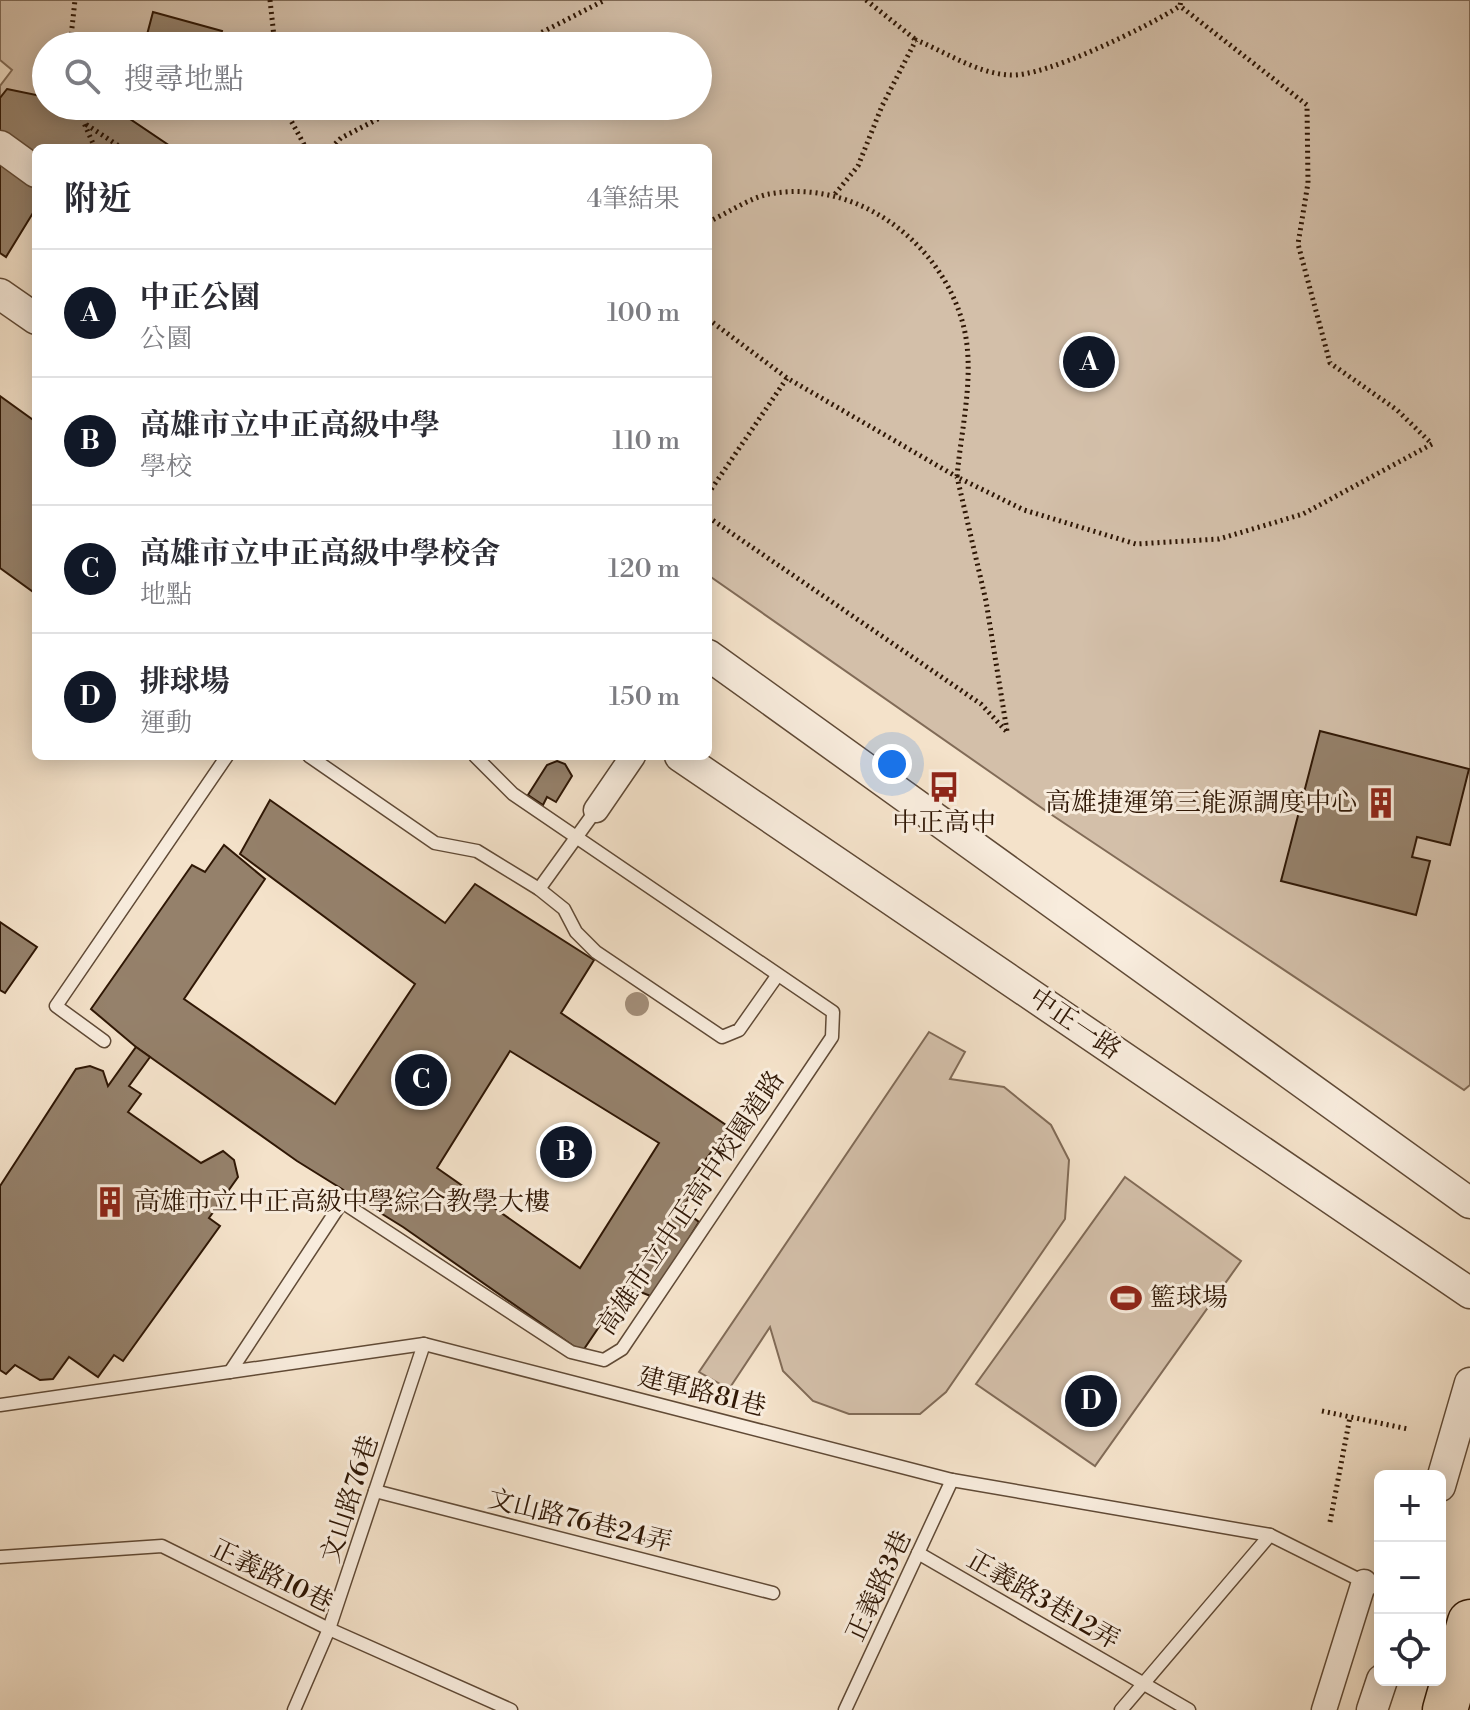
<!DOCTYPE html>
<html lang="zh-TW">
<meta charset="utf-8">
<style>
body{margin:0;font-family:"Libre Bodoni","Noto Serif TC",serif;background:#f7f7f7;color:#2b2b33}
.controls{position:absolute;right:24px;bottom:24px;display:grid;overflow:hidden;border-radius:12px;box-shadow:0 4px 20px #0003}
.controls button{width:72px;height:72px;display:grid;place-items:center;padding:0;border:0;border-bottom:2px solid #e1e1e2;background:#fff;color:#2b2b33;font:40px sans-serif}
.you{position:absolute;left:892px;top:764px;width:28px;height:28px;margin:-20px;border:6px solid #fff;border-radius:50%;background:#1a73e8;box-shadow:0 0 0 12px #1a73e833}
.badge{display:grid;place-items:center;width:52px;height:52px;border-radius:50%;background:#111827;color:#fff;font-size:26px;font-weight:700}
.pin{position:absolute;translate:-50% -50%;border:4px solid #fff;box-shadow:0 2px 8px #0006}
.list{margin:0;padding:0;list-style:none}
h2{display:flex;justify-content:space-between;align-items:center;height:104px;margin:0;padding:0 32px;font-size:34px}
h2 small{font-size:26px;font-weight:400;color:#7c7c81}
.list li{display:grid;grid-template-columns:52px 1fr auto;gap:24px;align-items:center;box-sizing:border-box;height:128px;padding:0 32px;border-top:2px solid #e1e1e2}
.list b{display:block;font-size:30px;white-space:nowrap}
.list p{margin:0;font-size:26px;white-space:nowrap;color:#7c7c81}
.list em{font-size:26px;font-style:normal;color:#7c7c81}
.icon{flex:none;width:44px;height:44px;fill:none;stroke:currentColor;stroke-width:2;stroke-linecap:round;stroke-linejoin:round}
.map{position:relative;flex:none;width:1470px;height:1710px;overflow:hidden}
.search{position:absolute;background:#fff;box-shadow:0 4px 20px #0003;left:32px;top:32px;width:680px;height:88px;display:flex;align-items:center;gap:20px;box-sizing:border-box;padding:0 28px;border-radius:44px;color:#7c7c81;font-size:30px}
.panel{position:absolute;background:#fff;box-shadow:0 4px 20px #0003;left:32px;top:144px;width:680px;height:616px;border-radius:12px}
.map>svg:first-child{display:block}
.green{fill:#d3bfa9;stroke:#816b57;stroke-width:2;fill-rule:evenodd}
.building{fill:#95816b;stroke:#2f1705;stroke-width:2;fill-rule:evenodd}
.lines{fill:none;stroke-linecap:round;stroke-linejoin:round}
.service-casing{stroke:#604a36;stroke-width:15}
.minor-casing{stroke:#604a36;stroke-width:27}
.tertiary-casing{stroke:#604a36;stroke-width:33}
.motorway-casing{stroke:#2f1705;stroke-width:47}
.path{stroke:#2f1705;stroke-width:5;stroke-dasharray:2 4;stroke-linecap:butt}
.service{stroke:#f8ecdd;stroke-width:12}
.minor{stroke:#f8ecdd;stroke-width:24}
.tertiary{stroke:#f8ecdd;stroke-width:30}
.motorway{stroke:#f4e2ca;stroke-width:44}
.tree{fill:#a38e79}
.labels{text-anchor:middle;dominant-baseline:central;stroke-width:6;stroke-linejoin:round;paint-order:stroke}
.poi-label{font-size:26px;fill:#2f1705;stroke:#f8ecdd;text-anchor:start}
.street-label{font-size:26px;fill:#2f1705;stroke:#f8ecdd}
</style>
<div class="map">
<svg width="1470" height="1710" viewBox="0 0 1470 1710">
<rect width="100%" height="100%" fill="#f4e2ca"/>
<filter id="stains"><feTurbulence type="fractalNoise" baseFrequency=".0025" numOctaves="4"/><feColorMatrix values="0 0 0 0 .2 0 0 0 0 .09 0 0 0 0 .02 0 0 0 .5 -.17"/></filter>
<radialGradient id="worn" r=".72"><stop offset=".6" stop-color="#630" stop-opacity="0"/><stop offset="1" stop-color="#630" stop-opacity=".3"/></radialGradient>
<g class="green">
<path d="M0,0H1470V1085L1464,1090L1049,813L708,575V148H73L0,99V86L12,70L0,60ZM46,46H698V106H46Z"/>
<polygon points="929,1032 965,1052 950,1079 1004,1087 1051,1125 1069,1160 1065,1219 946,1392 920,1414 849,1414 813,1401 783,1371 770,1327 729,1389 699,1372"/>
<polygon points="1125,1177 1241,1261 1095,1466 976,1384"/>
</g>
<g class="building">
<polygon points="153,12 222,31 218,46 144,46"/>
<polygon points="7,89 46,97 46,106 90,106 118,111 173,148 36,148 36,208 6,257 0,253 0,98"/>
<polygon points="0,396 36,422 36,594 0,568"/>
<polygon points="1320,731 1469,769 1450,845 1417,837 1412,857 1430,861 1416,915 1281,881"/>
<polygon points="557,761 565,764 572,776 556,802 547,797 543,805 528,795 547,765"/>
<path d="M270,800L445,923L475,884L594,960L561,1013L729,1127L694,1176L702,1183L681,1208L699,1222L653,1297L638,1291L622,1320L605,1318L582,1352L403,1227L297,1161L136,1047L91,1009L192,865L205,872L224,845L265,879L184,999L335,1104L415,984L240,854ZM510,1051L659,1143L580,1268L437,1168Z"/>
<polygon points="0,922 37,947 5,993 0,990"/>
<polygon points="136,1047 150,1057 129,1086 141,1094 128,1112 201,1163 223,1151 234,1160 238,1177 209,1218 220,1226 123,1361 114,1355 98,1377 69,1357 53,1379 40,1380 15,1365 6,1374 0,1370 0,1186 76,1069 90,1066 103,1071 108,1086"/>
</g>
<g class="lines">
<defs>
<g id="service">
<polyline points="309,756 435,843 477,851 539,889 564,909 576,932 596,952 722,1037 739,1030 777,976"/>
<polyline points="539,889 596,810"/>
<polyline points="104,1041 56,1006 227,756"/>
<polyline points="230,1372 342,1202 571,1352 604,1360 622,1349 832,1037 833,1012 513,794 475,756"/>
<polyline points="0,1405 424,1344 952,1480 1270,1535 1380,1590"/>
<polyline points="375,1491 773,1593"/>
<polyline points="918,1553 1189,1710"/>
<polyline points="0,1557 162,1546 329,1629 511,1710"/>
<polyline points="294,1710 329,1629 424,1344"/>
<polyline points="845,1710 952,1480"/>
<polyline points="1121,1710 1270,1535"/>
</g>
<g id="minor">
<polyline points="596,810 633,756"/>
<polyline points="1324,1710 1364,1582"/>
</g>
<g id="tertiary">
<polyline points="0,146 36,172"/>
<polyline points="0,294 36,319"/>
<polyline points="708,655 1470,1203"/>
<polyline points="680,756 1470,1293"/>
<polyline points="1440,1486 1470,1383"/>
<polyline points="1372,1710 1382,1680"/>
</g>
<polyline id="motorway" points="1445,1710 1470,1622"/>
</defs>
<use href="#service" class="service-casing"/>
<use href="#minor" class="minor-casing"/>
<use href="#tertiary" class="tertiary-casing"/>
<use href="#motorway" class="motorway-casing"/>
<g class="path">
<polyline points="270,0 275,46"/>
<polyline points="866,0 916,40"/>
<polyline points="70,46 75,0"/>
<polyline points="515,46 605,0"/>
<polyline points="79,106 84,123"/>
<polyline points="283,106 306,148"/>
<polyline points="95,148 84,123 122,148"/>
<polyline points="331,148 341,138 403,106"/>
<path d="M835,194L858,166L882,106L916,40C946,52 976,73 1009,75C1044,78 1149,26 1180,6L1181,0"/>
<path d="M708,222C726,214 749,198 769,194C856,178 941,242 963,324C976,372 961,429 957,477L1024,510L1136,544L1219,539L1303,514L1432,444L1397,410L1330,363L1298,244L1308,183L1307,105L1180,6"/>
<polyline points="708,319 787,378"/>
<polyline points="708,494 787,378 957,477 986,601 1007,731"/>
<polyline points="708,517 981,704 1006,731"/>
<polyline points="1322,1411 1408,1429"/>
<polyline points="1330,1522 1350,1417"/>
</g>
<use href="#service" class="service"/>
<use href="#minor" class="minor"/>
<use href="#tertiary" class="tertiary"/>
<use href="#motorway" class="motorway"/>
</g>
<circle class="tree" cx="637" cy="1004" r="12"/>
<defs>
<symbol id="bus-bare" viewBox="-9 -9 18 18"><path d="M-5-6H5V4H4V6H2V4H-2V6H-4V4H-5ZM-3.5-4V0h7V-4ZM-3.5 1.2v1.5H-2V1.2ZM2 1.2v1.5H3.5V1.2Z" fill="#8f2418" stroke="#f8ecdd" stroke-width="2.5" paint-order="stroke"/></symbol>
<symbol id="building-bare" viewBox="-9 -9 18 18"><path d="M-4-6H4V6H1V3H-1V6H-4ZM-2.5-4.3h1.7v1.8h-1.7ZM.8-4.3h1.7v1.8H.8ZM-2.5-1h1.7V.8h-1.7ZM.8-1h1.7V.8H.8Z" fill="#8f2418" stroke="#f8ecdd" stroke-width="2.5" paint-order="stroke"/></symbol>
<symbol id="stadium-bare" viewBox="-9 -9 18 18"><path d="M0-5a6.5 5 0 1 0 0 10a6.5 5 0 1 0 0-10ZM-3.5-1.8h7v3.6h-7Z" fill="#8f2418" stroke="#f8ecdd" stroke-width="2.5" paint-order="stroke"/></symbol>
</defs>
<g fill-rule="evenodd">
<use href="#bus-bare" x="922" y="765" width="44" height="44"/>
<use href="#building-bare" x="1359" y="781" width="44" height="44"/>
<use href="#building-bare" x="88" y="1180" width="44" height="44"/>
<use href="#stadium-bare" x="1104" y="1276" width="44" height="44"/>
</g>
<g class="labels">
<g class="poi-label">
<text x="1357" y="803" text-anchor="end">高雄捷運第三能源調度中心</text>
<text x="944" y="823" text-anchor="middle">中正高中</text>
<text x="134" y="1202">高雄市立中正高級中學綜合教學大樓</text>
<text x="1150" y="1298">籃球場</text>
</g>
<g class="street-label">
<text transform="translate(1075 1024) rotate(34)">中正一路</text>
<text transform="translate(691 1203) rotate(-56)">高雄市立中正高中校園道路</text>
<text transform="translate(702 1392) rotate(14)">建軍路81巷</text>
<text transform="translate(350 1499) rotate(-72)">文山路76巷</text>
<text transform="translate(580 1521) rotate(14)">文山路76巷24弄</text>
<text transform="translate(272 1576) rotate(26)">正義路10巷</text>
<text transform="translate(879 1586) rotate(-65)">正義路3巷</text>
<text transform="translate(1043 1600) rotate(30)">正義路3巷12弄</text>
</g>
</g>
<rect width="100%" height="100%" filter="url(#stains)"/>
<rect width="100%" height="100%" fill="url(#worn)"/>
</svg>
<div class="controls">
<button>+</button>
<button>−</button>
<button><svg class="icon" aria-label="locate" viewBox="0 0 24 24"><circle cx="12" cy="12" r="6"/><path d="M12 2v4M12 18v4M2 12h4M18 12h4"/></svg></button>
</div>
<div class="you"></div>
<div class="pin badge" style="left:1089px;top:362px">A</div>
<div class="pin badge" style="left:566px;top:1152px">B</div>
<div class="pin badge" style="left:421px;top:1080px">C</div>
<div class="pin badge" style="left:1091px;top:1401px">D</div>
<div class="search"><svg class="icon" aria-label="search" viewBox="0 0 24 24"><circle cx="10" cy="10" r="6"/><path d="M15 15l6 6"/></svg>搜尋地點</div>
<section class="panel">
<h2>附近<small>4筆結果</small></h2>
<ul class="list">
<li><span class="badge">A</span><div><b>中正公園</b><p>公園</p></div><em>100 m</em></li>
<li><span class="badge">B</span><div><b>高雄市立中正高級中學</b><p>學校</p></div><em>110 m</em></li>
<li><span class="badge">C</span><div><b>高雄市立中正高級中學校舍</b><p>地點</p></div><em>120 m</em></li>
<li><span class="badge">D</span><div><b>排球場</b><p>運動</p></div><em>150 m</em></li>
</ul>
</section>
</div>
